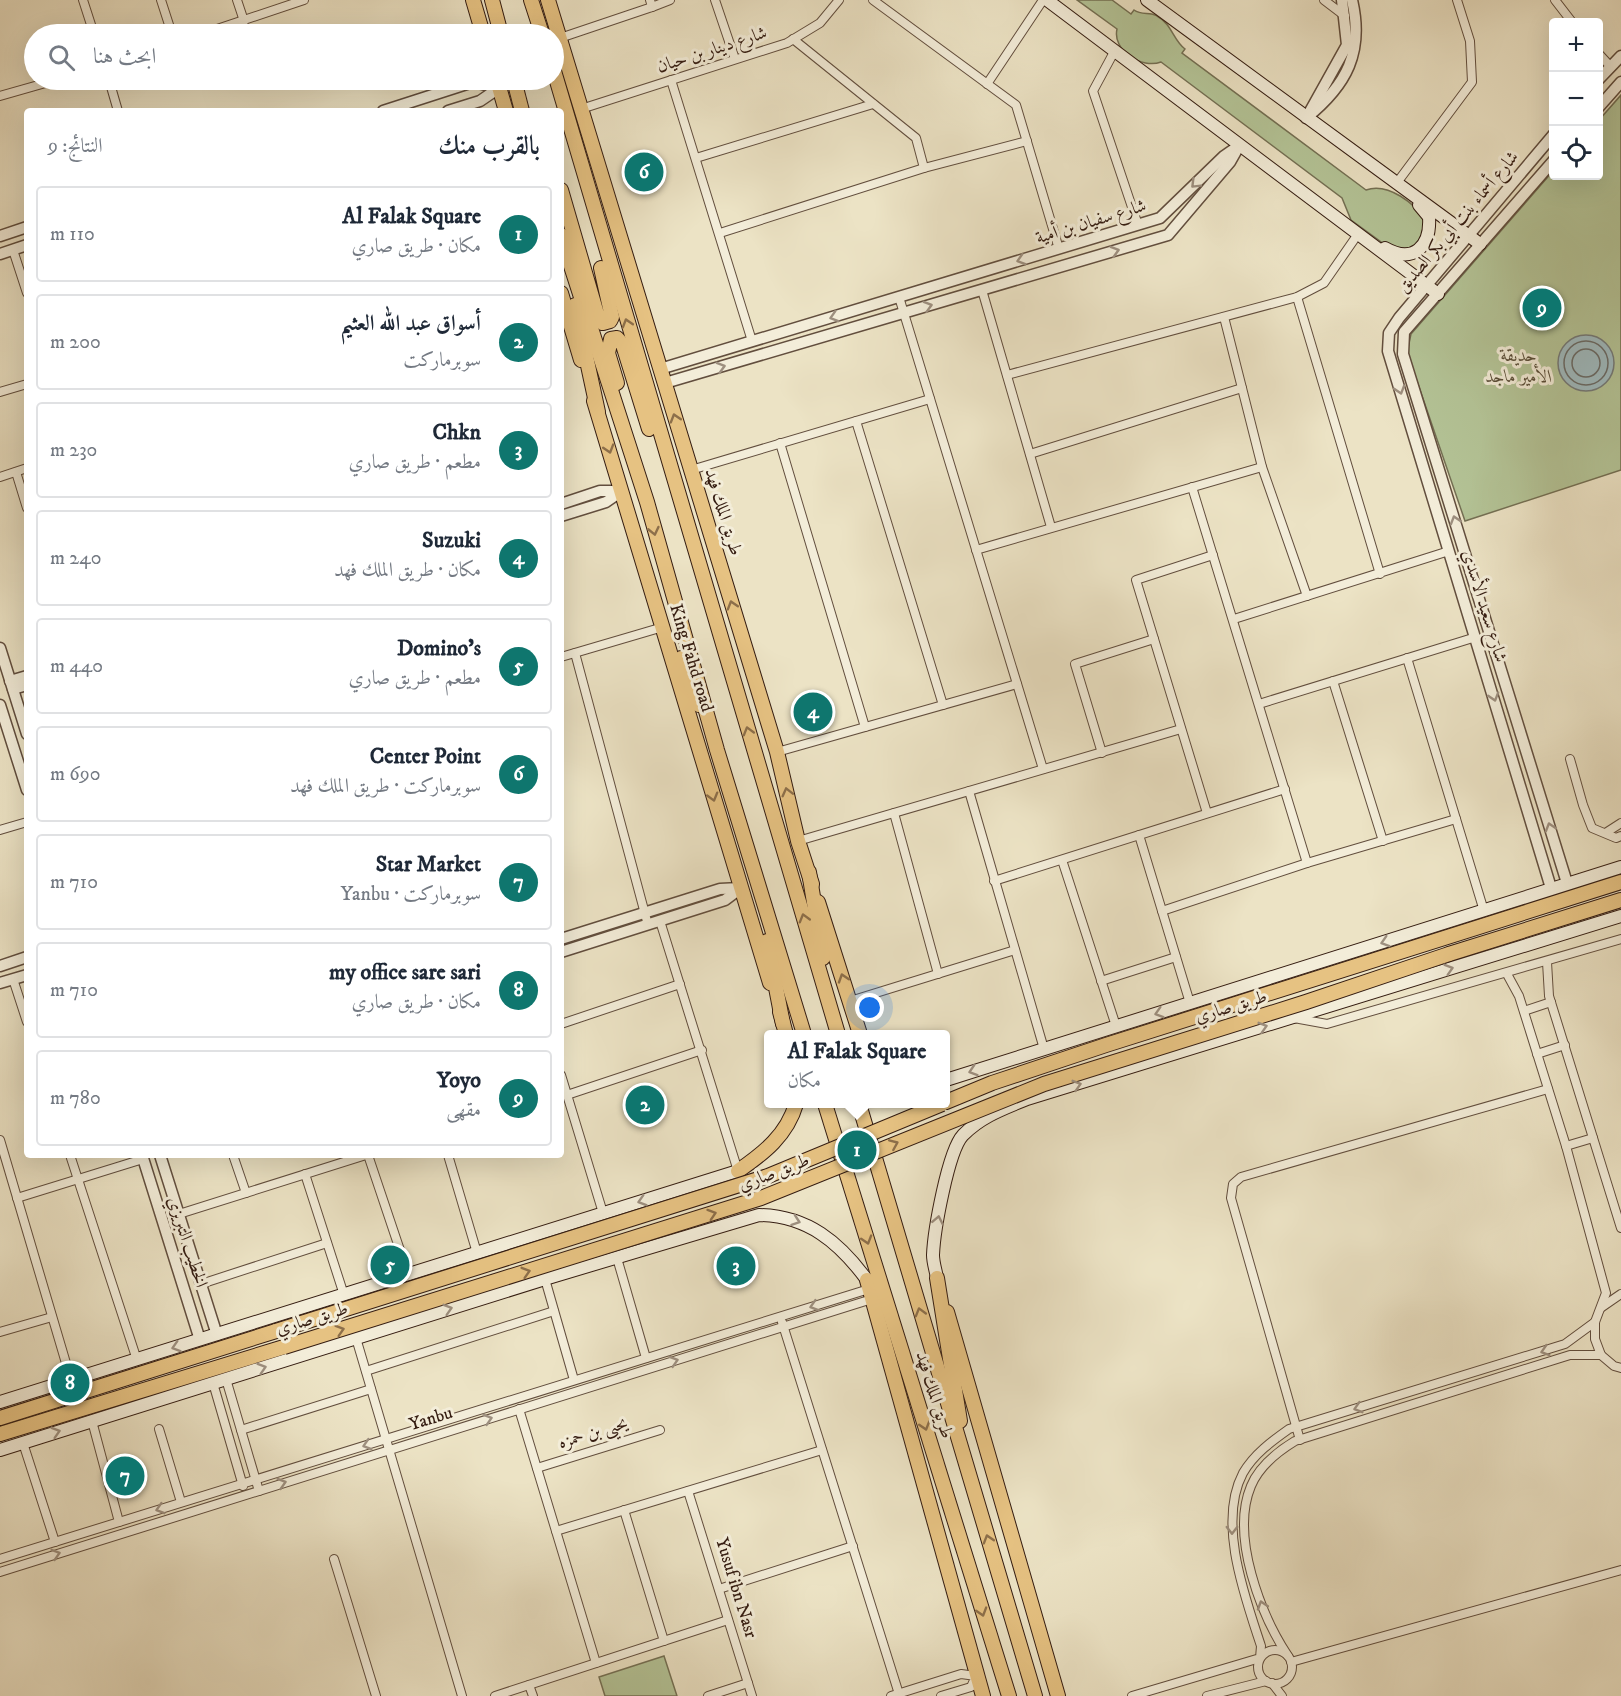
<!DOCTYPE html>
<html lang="ar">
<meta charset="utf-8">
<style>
body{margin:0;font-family:"IM FELL DW Pica",Amiri,serif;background:#f6f6f7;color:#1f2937;direction:rtl}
.controls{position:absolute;right:18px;top:18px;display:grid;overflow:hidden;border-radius:6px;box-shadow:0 6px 24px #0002}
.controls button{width:54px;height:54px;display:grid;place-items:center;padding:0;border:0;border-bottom:2px solid #e0e1e3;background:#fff;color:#1f2937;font:30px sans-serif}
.you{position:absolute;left:870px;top:1008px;width:21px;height:21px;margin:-15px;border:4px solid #fff;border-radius:50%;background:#1a73e8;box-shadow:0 0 0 9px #1a73e833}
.badge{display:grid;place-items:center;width:39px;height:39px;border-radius:50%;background:#0f766e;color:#fff;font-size:20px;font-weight:700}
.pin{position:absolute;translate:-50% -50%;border:3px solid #fff;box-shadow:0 2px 6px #0006}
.popup{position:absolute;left:764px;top:1030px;width:186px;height:78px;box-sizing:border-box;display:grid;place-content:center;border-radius:6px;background:#fff;filter:drop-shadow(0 2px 4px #0005);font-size:20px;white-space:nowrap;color:#747a83}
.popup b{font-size:22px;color:#1f2937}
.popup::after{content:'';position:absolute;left:50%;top:100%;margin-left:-12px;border:12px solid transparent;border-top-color:#fff}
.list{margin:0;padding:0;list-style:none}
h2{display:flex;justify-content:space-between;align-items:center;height:78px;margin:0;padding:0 24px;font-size:26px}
h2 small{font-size:20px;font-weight:400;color:#747a83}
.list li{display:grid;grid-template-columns:39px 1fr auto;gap:18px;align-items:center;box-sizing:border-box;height:96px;margin:0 12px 12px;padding:0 12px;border:2px solid #e0e1e3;border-radius:6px}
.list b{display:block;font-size:22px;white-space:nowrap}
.list p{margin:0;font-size:20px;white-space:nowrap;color:#747a83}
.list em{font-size:20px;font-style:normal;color:#747a83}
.icon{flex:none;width:33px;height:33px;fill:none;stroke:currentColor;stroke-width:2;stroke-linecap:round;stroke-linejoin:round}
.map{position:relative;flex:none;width:1621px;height:1696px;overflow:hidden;direction:ltr}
.search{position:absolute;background:#fff;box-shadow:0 6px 24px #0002;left:24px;top:24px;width:540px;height:66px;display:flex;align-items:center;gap:15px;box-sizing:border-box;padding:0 21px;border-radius:33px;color:#747a83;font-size:22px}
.panel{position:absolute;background:#fff;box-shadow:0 6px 24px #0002;left:24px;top:108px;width:540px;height:1050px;border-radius:6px;direction:rtl}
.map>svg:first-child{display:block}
.green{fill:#b4c497;stroke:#747054;stroke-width:1.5}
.water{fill:#9fbbc0;stroke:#747b7a;stroke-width:1.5}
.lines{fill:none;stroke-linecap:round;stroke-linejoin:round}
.shore{stroke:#6a6c68;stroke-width:1.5}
.minor-casing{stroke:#624e3e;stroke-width:10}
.tertiary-casing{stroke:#624e3e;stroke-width:13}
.secondary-casing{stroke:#341c11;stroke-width:14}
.primary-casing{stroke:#341c11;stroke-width:16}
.trunk-casing{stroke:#341c11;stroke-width:16}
.minor{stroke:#f3edd9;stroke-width:8}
.tertiary{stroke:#f3edd9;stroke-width:10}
.secondary{stroke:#f3edd9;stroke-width:12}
.primary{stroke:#e6c282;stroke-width:14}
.trunk{stroke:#e6c282;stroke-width:14}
.primary-bridge-casing{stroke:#341c11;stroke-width:16;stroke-linecap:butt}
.primary-bridge{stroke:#e6c282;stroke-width:14}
.oneway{stroke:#9d8f7f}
.oneway2{stroke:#8d6f4a}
.labels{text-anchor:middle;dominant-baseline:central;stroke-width:6;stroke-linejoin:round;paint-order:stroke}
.street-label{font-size:18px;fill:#341c11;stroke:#f3edd9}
.park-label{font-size:18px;font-style:italic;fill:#5a4e39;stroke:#f3edd9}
</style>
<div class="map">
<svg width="1621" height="1696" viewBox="0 0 1621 1696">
<rect width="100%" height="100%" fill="#ece3c5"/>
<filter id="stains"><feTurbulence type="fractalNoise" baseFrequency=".00333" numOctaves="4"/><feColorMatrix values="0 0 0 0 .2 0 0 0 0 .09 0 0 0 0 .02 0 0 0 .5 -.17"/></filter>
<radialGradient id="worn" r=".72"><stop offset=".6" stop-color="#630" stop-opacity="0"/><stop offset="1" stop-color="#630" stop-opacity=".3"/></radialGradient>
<g class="green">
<path d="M1077,0H1112L1131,14L1134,10C1142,16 1150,11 1157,16C1172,24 1173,40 1185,49L1182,53L1366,190C1388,182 1416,204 1427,222L1416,249L1395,252L1351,220L1342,198L1161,62C1142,69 1112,51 1117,29Z"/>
<polygon points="1621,95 1621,470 1465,521 1407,352 1411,334 1553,171 1554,176 1598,176 1599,120"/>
<polygon points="664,1656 677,1696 605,1696 599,1677"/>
</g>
<circle class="water" cx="1586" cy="363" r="28"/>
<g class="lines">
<g class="shore">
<circle cx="1586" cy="363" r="22"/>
<circle cx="1586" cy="363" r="14"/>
</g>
<defs>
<g id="minor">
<polyline points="83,0 94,34"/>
<polyline points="161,0 172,34"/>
<polyline points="237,0 244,21"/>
<polyline points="715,0 735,59"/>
<polyline points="873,0 1016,105 1059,249"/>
<polyline points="1324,0 1345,16"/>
<polyline points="1555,0 1572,22"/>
<polyline points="652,7 670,0"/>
<polyline points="202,34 304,0"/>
<polyline points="560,38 652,7 650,0"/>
<polyline points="793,39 916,138 924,168"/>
<polyline points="1114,52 1093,91 1138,225"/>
<polyline points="1598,53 1610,66"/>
<polyline points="109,80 118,111"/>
<polyline points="671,80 752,341"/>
<polyline points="987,84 1043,0"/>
<polyline points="0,96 56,80"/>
<polyline points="581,109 787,43 820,23 839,0"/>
<polyline points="696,158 873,104"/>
<polyline points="1396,184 1472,82 1470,41 1457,0"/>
<polyline points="720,233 924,168 1027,141"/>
<polyline points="13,250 27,293"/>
<polyline points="982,290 1051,527"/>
<polyline points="899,297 1043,769"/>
<polyline points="1297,297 1380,574"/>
<polyline points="1224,317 1262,467 1307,596"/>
<polyline points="1007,375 1297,297 1324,283 1358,234"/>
<polyline points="0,392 27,384"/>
<polyline points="856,421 943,705"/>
<polyline points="780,443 865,727"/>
<polyline points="1030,454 1242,388"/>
<polyline points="691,470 930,399"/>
<polyline points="16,472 27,508"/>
<polyline points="0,477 27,468"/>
<polyline points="1192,487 1307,863"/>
<polyline points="976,550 1262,467"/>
<polyline points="1234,619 1449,551"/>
<polyline points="575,653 648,925"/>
<polyline points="561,657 663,627"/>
<polyline points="1407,658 1484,911"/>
<polyline points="1333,681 1383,841"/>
<polyline points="1259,704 1476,637"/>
<polyline points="777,752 1017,684"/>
<polyline points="1102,753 1075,664 1154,639"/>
<polyline points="1570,759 1583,805 1592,828 1616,838 1621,836"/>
<polyline points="969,791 1044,1049"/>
<polyline points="894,813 938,974"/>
<polyline points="1207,813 1136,580 1213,555"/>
<polyline points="0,830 27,822"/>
<polyline points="1607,832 1621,823"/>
<polyline points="1139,835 1190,1003"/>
<polyline points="798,841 1181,729"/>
<polyline points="1062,860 1116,1026"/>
<polyline points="994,881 1285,789"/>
<polyline points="1162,911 1307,863 1456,819"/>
<polyline points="660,921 738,1171"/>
<polyline points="1547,962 1549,996 1621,1228"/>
<polyline points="1507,974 1519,996 1566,1146 1606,1293 1595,1322 1595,1339 1601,1355 1614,1366 1621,1368"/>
<polyline points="13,979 27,1022"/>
<polyline points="1101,981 1176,957"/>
<polyline points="850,1001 1015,950"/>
<polyline points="1524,1011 1551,1002"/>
<polyline points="1294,1018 1327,1024 1621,939"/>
<polyline points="561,1024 680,984"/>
<polyline points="1537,1054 1565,1045"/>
<polyline points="561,1075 603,1213"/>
<polyline points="567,1095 702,1050"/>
<polyline points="0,1140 71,1380"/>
<polyline points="1566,1146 1593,1138"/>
<polyline points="70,1155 137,1360"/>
<polyline points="233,1155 246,1193"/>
<polyline points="368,1155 408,1274"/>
<polyline points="448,1155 477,1253"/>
<polyline points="305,1174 344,1295"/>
<polyline points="17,1198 143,1159"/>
<polyline points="179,1214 366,1155"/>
<polyline points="617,1258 646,1358"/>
<polyline points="545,1279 574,1380"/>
<polyline points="201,1284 327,1243"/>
<polyline points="1602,1307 1621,1294"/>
<polyline points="782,1322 899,1694"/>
<polyline points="0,1332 52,1317"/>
<polyline points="356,1338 462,1696"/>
<polyline points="366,1371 554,1311"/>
<polyline points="226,1379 259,1491"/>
<polyline points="213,1383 243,1486"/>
<polyline points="519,1409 596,1663"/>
<polyline points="92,1421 119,1522"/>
<polyline points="159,1429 181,1502"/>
<polyline points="241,1430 371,1389"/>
<polyline points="1300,1440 1231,1198 1233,1184 1241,1177 1548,1089"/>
<polyline points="23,1443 55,1542"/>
<polyline points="537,1468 660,1430"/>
<polyline points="688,1491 752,1696"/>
<polyline points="624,1510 664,1641"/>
<polyline points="556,1531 822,1450"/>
<polyline points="0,1559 869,1289"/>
<polyline points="334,1559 376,1696"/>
<polyline points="0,1572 872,1299"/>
<polyline points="719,1589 853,1546"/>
<circle cx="1275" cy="1667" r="17"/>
<path d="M1288,1656C1261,1615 1230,1536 1251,1486C1259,1466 1277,1452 1295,1441L1570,1355H1601"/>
<polyline points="1291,1662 1621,1570"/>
<polyline points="1272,1683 1282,1696"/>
<polyline points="529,1685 533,1696"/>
<polyline points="495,1696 728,1620"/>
<polyline points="708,1696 748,1683"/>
<polyline points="891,1696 961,1674 976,1676 971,1687 941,1696"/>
<path d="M1132,1696L1260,1658L1261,1646C1245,1597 1217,1522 1243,1473C1254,1454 1272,1441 1289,1429L1565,1344L1595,1322"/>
<polyline points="1207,1696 1266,1681"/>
</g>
<g id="tertiary">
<polyline points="1598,80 1621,56"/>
<polyline points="1598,108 1621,82"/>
<polyline points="383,111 473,82 499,88"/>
<polyline points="448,111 480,101 499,88"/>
<polyline points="1308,115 1347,45 1342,0"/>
<path d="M1306,118C1347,85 1364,52 1352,0"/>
<polyline points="1554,160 1404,332 1403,354 1567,883"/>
<polyline points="0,236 27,227"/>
<polyline points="0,254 27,245"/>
<polyline points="660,369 1160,218 1224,156 1237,147"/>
<polyline points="665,383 1168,235 1230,162 1239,146"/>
<polyline points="561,504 600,491 621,491"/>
<polyline points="561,516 606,502 622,491"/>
<polyline points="0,648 27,734"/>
<polyline points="10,681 27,676"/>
<polyline points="13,689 27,685"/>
<polyline points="0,705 27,790"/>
<polyline points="1551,888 1388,351 1389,333 1399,318 1554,134"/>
<polyline points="561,939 720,889 740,888"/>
<polyline points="561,952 725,900 741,888"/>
<polyline points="0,966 27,957"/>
<polyline points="0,983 27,975"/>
<polyline points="142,1155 200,1340"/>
<polyline points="160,1155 217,1335"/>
</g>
<g id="secondary">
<polyline points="1047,0 1438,294"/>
<polyline points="1147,0 1480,244"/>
<path d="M1385,248C1413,264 1431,247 1429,217L1419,205"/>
<polyline points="946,1080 1621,867"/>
<path d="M937,1278C936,1271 933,1263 933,1255C934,1231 948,1151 963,1135C982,1116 1003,1109 1027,1099L1621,916"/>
<polyline points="0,1402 738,1171"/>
<path d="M0,1450L548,1278L759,1215C808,1216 839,1242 867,1280"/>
</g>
<g id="primary">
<polyline points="473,0 483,34"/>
<polyline points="548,0 777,752 798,841 812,884"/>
<polyline points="497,80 506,111"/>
<polyline points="561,293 581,360"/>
<polyline points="594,401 770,983"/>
<polyline points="681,658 699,705"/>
<polyline points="818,902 860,1034"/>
<polyline points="1449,954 1621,900"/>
<polyline points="780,1012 786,1034"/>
<polyline points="946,1102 992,1083 1106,1045 1621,882"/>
<path d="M738,1171C764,1153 787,1135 796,1104"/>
<polyline points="867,1280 983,1696"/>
<polyline points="947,1312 1058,1696"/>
<polyline points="0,1418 276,1331"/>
<polyline points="0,1434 284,1347"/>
</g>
<g id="trunk">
<polyline points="492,0 501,34"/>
<polyline points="531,0 542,34"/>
<polyline points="554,71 838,1034"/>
<polyline points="514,80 522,111"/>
<polyline points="561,190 597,314 603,323 610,321 612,317 601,268"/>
<polyline points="561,235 647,502 717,750 804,1034"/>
<polyline points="575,305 598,412"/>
<polyline points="617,383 608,353 611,339 617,338 623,345 649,429"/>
<polyline points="809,872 823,958"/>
<polyline points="767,941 783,1024"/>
<polyline points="825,1104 1009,1696"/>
<polyline points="859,1104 1035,1696"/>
<polyline points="937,1278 960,1421"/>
</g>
</defs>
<use href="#minor" class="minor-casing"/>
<use href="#tertiary" class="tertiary-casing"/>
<use href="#secondary" class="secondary-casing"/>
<use href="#primary" class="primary-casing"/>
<use href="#trunk" class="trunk-casing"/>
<use href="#minor" class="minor"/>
<use href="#tertiary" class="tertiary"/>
<use href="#secondary" class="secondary"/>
<use href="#primary" class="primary"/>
<use href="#trunk" class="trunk"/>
<defs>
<g id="primary-bridge">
<polyline points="276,1331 768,1176 942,1104"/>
<polyline points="284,1347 761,1198 1044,1084 1306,1002 1449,954"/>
</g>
</defs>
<use href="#primary-bridge" class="primary-bridge-casing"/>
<use href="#primary-bridge" class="primary-bridge"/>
</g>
<defs><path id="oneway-chevron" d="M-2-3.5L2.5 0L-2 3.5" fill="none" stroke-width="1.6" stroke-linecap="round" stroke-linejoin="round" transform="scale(1.5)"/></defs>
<g class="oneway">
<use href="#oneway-chevron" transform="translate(1195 184) rotate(135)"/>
<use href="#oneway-chevron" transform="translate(1115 251) rotate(-16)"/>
<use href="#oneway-chevron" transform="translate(1021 260) rotate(163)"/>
<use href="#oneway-chevron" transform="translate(928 306) rotate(-16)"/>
<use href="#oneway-chevron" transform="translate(834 317) rotate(163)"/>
<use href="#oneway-chevron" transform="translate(721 367) rotate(-16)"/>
<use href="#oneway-chevron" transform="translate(1400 390) rotate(73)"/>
<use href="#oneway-chevron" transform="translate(1455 520) rotate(-107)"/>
<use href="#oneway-chevron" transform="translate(1494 697) rotate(73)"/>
<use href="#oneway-chevron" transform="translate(1550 827) rotate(-107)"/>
<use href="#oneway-chevron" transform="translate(1385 942) rotate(163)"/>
<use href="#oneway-chevron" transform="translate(1449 969) rotate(-17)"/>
<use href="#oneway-chevron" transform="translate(1159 1013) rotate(163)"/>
<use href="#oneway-chevron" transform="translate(1263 1027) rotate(-17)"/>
<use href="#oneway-chevron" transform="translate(973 1071) rotate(162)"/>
<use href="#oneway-chevron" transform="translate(1077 1085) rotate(-17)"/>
<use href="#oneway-chevron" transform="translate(642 1201) rotate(163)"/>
<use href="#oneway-chevron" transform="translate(938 1220) rotate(-79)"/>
<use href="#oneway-chevron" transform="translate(796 1221) rotate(19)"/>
<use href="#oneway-chevron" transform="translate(814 1306) rotate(163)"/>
<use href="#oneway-chevron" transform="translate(448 1309) rotate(-17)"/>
<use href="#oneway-chevron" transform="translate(176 1347) rotate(163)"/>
<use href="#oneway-chevron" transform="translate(1545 1351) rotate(163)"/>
<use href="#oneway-chevron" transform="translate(674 1361) rotate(-17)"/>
<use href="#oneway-chevron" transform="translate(262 1368) rotate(-17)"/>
<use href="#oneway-chevron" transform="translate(1358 1408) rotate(163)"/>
<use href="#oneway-chevron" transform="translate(488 1419) rotate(-17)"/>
<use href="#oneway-chevron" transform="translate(56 1432) rotate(-17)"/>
<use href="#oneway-chevron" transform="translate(367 1445) rotate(163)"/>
<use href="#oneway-chevron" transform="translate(282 1483) rotate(-17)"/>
<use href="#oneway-chevron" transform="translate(160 1509) rotate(163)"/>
<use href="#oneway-chevron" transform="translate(1232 1530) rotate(90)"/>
<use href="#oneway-chevron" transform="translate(56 1554) rotate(-17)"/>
<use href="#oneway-chevron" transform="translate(1262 1605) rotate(-108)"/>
</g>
<g class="oneway2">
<use href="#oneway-chevron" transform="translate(627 323) rotate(-107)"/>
<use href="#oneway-chevron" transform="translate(675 418) rotate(-107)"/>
<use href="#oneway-chevron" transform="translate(609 449) rotate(73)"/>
<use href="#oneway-chevron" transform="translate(654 531) rotate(77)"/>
<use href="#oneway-chevron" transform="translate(732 605) rotate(-107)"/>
<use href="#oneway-chevron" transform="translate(748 731) rotate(-106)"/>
<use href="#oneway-chevron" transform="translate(787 792) rotate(-104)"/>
<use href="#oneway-chevron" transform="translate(713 797) rotate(74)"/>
<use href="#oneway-chevron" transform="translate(804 918) rotate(-106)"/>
<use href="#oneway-chevron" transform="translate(843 978) rotate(-108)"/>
<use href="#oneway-chevron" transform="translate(894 1144) rotate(-23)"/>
<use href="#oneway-chevron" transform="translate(712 1214) rotate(-18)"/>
<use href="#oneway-chevron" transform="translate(867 1240) rotate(73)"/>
<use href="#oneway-chevron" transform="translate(526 1272) rotate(-17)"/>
<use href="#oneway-chevron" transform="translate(920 1312) rotate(-106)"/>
<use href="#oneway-chevron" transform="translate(340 1330) rotate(-17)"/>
<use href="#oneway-chevron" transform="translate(925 1426) rotate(73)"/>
<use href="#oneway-chevron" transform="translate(988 1539) rotate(-107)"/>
<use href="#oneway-chevron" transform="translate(982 1612) rotate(73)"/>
</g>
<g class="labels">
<g class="street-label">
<text transform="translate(712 50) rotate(-18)">شارع دينار بن حيان</text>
<text transform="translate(1091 222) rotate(-17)">شارع سفيان بن أمية</text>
<text transform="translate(1458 222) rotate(-50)">شارع أسماء بنت أبي بكر الصديق</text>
<text transform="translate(723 512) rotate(73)">طريق الملك فهد</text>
<text transform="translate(1484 606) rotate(73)">شارع سعيد الأسدي</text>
<text transform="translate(691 658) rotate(73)">King Fahd road</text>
<text transform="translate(1231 1007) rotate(-17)">طريق صاري</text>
<text transform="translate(774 1173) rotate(-21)">طريق صاري</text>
<text transform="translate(187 1242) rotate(72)">الخطيب التبريزي</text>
<text transform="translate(312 1319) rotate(-17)">طريق صاري</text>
<text transform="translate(934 1395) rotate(73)">طريق الملك فهد</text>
<text transform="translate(431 1419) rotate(-17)">Yanbu</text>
<text transform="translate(593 1433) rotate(-17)">يحيى بن حمزه</text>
<text transform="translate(736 1588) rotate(73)">Yusuf ibn Nasr</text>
</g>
<g class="park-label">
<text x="1519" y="356">حديقة<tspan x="1519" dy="21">الأمير ماجد</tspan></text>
</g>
</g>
<rect width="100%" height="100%" filter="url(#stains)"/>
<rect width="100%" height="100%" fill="url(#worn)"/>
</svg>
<div class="controls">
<button>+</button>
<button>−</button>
<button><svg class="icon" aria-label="locate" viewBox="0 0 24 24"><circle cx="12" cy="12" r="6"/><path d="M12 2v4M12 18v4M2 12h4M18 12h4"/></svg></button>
</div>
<div class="you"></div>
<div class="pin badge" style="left:857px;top:1150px">1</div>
<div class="popup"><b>Al Falak Square</b>مكان</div>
<div class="pin badge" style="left:645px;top:1105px">2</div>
<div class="pin badge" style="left:736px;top:1266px">3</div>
<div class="pin badge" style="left:813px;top:712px">4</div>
<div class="pin badge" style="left:390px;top:1265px">5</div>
<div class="pin badge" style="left:644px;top:172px">6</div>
<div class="pin badge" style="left:125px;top:1476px">7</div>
<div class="pin badge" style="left:70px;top:1383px">8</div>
<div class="pin badge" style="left:1542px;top:308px">9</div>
<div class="search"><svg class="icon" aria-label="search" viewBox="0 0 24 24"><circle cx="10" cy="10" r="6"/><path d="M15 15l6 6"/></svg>ابحث هنا</div>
<section class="panel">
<h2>بالقرب منك<small>النتائج: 9</small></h2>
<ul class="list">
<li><span class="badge">1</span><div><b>Al Falak Square</b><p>مكان · طريق صاري</p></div><em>110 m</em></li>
<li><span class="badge">2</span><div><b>أسواق عبد الله العثيم</b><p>سوبرماركت</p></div><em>200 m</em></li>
<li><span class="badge">3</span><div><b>Chkn</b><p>مطعم · طريق صاري</p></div><em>230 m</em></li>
<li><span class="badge">4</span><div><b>Suzuki</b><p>مكان · طريق الملك فهد</p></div><em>240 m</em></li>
<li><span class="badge">5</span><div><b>Domino's</b><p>مطعم · طريق صاري</p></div><em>440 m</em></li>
<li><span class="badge">6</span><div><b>Center Point</b><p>سوبرماركت · طريق الملك فهد</p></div><em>690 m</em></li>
<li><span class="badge">7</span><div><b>Star Market</b><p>سوبرماركت · Yanbu</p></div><em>710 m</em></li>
<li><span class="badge">8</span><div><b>my office sare sari</b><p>مكان · طريق صاري</p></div><em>710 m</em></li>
<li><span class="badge">9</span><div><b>Yoyo</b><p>مقهى</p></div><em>780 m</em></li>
</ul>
</section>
</div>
